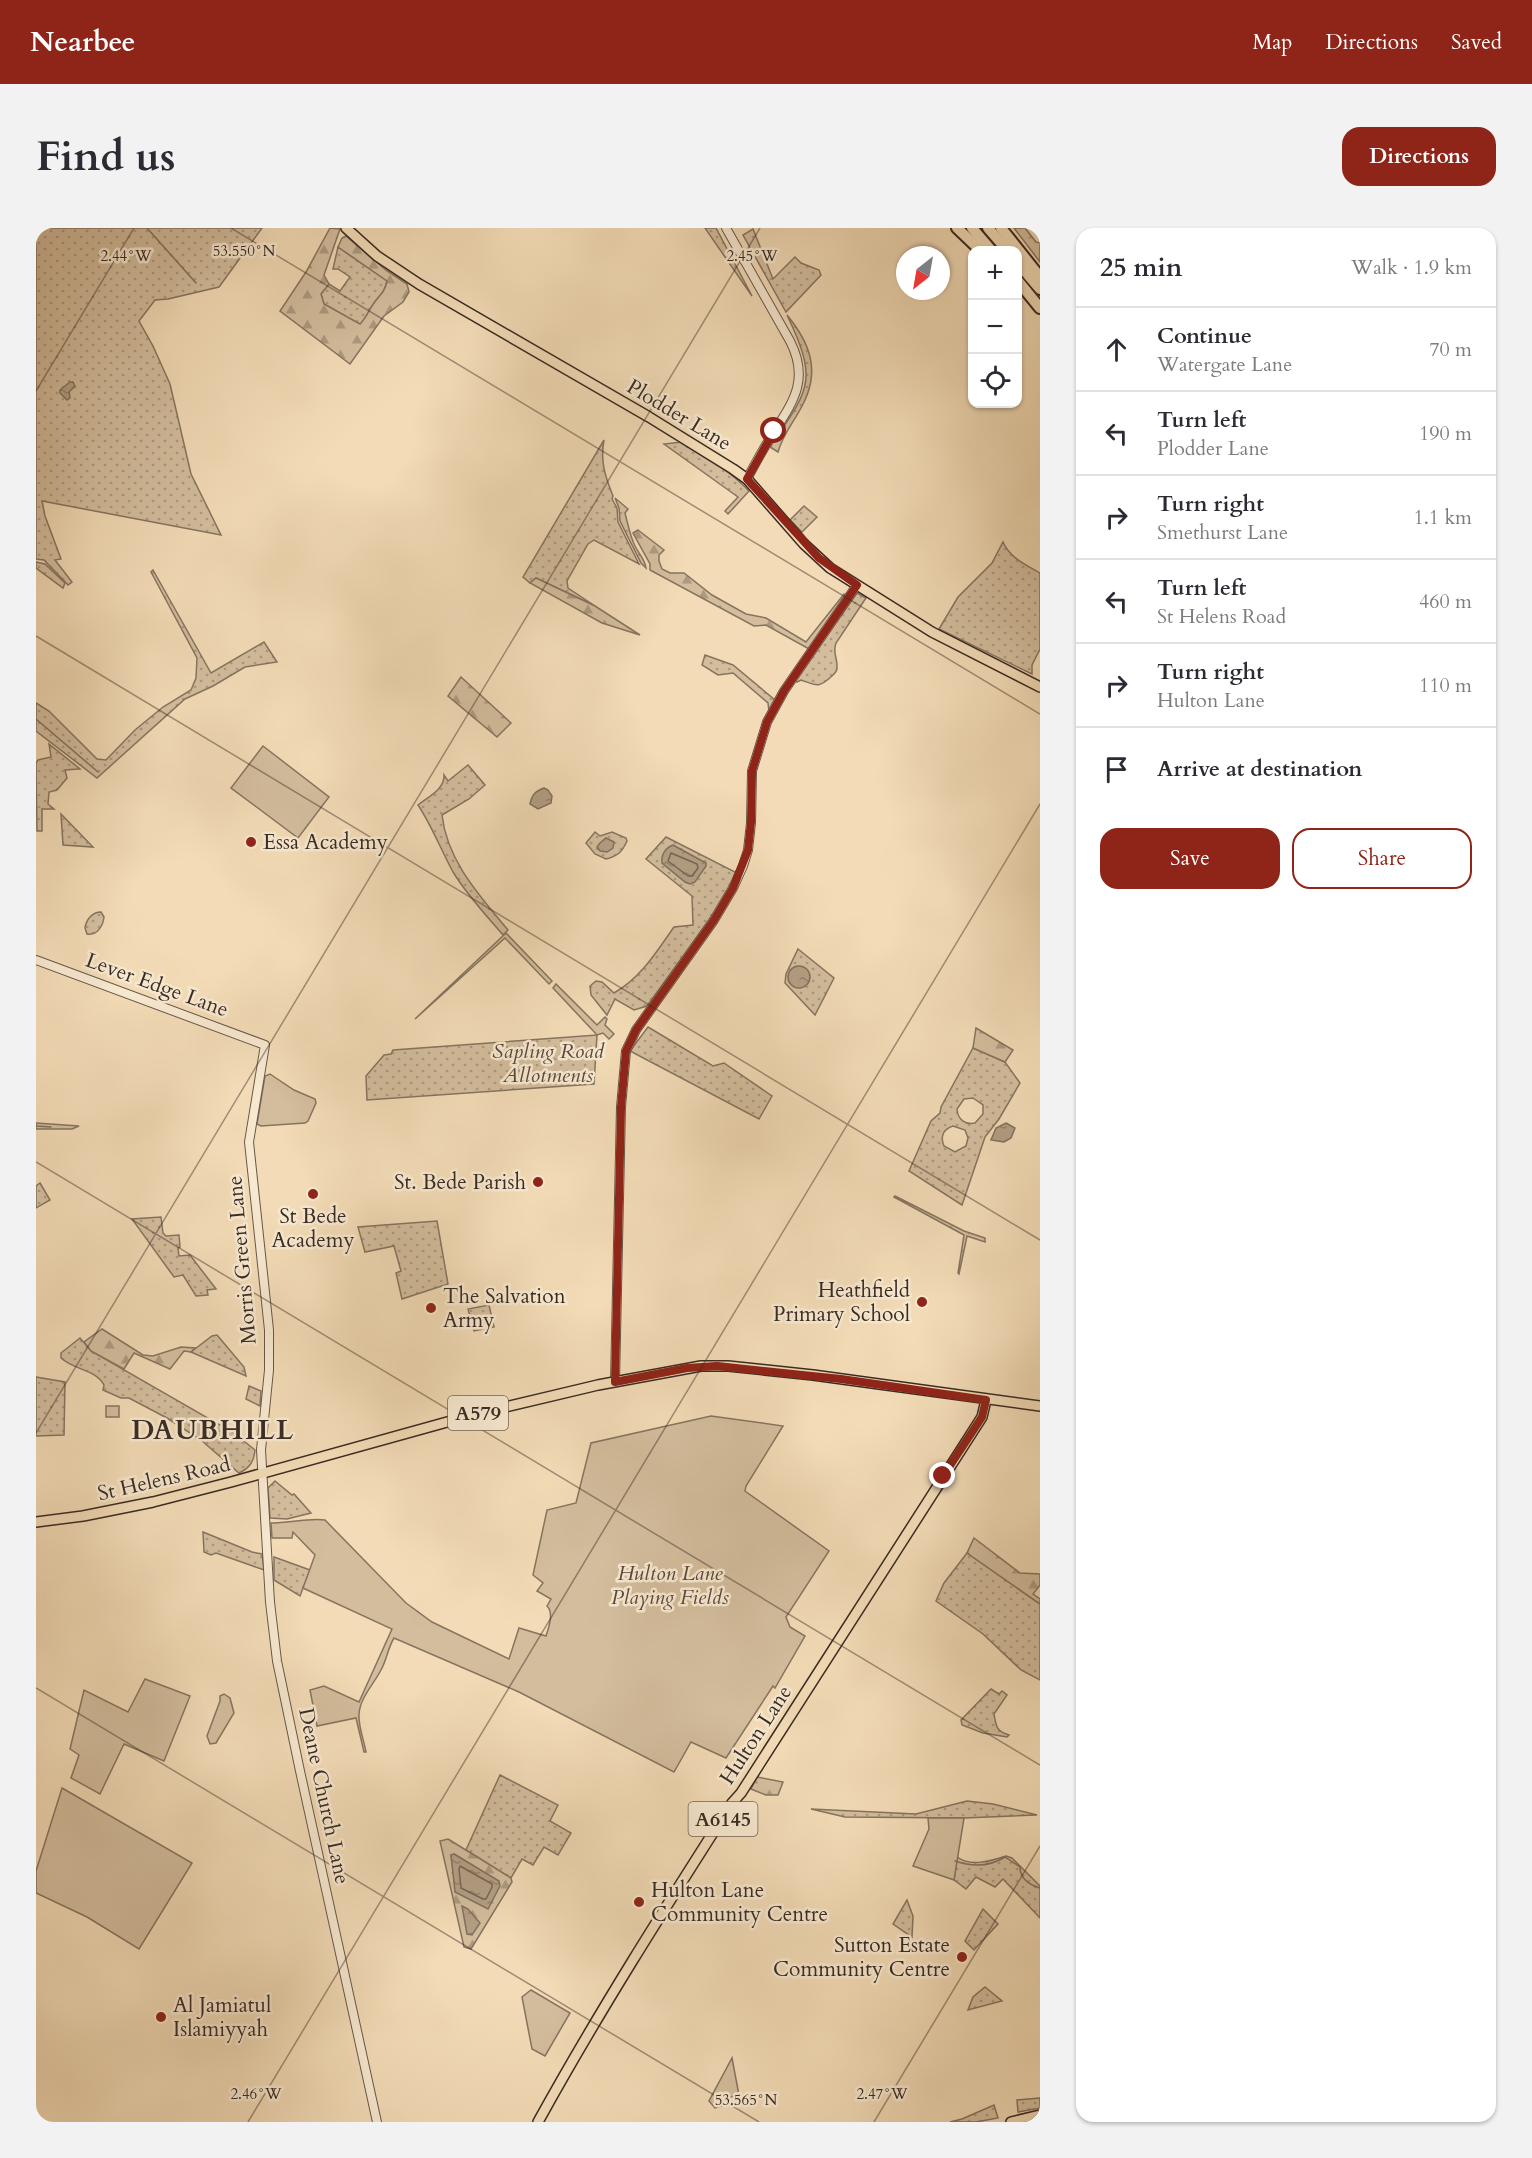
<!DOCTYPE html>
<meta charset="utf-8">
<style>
body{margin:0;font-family:Cardo,serif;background:#f2f2f3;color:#2b2b33}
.controls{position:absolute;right:18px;top:18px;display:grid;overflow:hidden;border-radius:12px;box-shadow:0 2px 4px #0004}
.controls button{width:54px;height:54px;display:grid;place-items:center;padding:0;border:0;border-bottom:2px solid #e1e1e2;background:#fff;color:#2b2b33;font:30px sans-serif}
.compass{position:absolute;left:860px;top:18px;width:54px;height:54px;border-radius:50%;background:#fff;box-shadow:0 2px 4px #0004;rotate:211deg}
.stop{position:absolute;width:18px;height:18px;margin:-14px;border:4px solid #8f2418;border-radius:50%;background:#fff}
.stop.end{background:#8f2418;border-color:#fff;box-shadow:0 2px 6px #0008}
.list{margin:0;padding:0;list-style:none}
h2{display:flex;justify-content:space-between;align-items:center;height:78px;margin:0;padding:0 24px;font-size:26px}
h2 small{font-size:20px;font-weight:400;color:#7c7c81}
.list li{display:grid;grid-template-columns:39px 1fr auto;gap:18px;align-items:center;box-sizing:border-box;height:84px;padding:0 24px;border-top:2px solid #e1e1e2}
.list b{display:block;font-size:22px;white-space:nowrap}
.list p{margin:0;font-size:20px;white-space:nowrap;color:#7c7c81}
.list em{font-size:20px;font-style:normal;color:#7c7c81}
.actions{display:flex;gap:12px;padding:18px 24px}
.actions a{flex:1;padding:14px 0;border:2px solid #8f2418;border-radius:18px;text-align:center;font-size:21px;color:#8f2418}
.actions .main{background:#8f2418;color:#fff}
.icon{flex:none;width:33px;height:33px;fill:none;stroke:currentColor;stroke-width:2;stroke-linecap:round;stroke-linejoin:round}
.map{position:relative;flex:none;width:1004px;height:1894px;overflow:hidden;border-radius:18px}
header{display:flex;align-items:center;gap:36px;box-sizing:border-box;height:84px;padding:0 30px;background:#8f2418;color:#fff}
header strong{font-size:28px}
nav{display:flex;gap:33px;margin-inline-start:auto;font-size:21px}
.intro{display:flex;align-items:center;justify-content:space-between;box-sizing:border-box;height:144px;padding:0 36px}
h1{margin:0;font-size:42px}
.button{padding:15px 27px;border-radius:18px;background:#8f2418;color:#fff;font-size:21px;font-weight:700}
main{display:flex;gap:36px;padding:0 36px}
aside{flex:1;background:#fff;border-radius:18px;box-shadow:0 2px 4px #0004}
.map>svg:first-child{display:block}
.grass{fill:url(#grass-dots);stroke:#867460;stroke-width:1.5;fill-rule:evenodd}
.forest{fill:url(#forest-firs);stroke:#867460;stroke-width:1.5;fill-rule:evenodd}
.park{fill:#d3bd9d;stroke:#867460;stroke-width:1.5}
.water{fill:url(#water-ripples);stroke:#82715d;stroke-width:1.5}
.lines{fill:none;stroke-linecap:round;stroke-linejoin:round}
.shore{stroke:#766554;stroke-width:1.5}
.stream{stroke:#82715d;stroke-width:1.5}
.minor-casing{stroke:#675748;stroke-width:10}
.major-casing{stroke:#392b23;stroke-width:12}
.highway-casing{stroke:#392b23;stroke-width:14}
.minor{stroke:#f7e8d0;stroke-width:8}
.major{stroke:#f2dbb6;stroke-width:9}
.highway{stroke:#f2dbb6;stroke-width:10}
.route{stroke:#8f2418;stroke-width:8}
.ticks{fill:none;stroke:#392b23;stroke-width:1.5;stroke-opacity:0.45}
.poi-dot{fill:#8f2418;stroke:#f7e8d0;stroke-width:2}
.labels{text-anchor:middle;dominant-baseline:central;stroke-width:5;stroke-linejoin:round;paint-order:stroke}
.shield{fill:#f7e8d0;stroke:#726457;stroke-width:1.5}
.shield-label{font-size:20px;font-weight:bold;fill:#392b23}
.street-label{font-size:21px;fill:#392b23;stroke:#f7e8d0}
.poi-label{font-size:21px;fill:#392b23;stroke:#f7e8d0;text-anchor:start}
.park-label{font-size:21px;font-style:italic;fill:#58483b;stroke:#f7e8d0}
.district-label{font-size:27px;font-weight:bold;letter-spacing:1.5px;fill:#392b23;stroke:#f7e8d0}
.ticks-label{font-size:15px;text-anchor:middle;fill:#392b23;stroke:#f7e8d0;stroke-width:5;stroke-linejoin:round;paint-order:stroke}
</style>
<header>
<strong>Nearbee</strong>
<nav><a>Map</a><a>Directions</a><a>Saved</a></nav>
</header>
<div class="intro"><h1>Find us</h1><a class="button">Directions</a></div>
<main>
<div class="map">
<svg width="1004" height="1894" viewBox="0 0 1004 1894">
<defs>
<pattern id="grass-dots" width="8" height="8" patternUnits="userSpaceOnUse" patternTransform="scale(1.5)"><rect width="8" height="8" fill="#d3bd9d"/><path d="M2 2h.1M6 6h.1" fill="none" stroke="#ac9a80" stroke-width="1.8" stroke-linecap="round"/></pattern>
<pattern id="forest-firs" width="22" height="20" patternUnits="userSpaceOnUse" patternTransform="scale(1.5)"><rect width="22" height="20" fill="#d3bd9d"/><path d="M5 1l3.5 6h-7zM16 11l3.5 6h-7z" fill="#ac9a80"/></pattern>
<pattern id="water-ripples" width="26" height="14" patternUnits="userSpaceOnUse" patternTransform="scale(1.5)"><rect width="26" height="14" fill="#b39f84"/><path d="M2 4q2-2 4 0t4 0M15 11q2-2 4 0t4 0" fill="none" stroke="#93826c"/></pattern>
</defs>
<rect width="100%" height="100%" fill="#f2dbb6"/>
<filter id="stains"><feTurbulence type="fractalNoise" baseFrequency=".00333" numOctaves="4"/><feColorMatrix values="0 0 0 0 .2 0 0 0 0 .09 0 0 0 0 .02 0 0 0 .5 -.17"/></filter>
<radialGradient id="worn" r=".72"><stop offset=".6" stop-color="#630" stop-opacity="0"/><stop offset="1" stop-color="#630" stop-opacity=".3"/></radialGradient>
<g class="grass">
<polygon points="0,0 226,0 183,59 132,71 119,72 103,93 117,118 134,156 155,246 185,307 6,273 9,288 25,331 19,332 36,354 32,357 8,332 0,331"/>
<polygon points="669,0 680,0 716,68"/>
<polygon points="717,1 737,51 759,29 765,35 783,42 785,47 750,84 707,7"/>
<path d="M302,19L351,53C348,66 345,65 338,75C333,82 330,90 324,97L288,76L285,66L293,56L304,63L314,49L302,41H297Z"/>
<path d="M751,87C774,115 785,143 766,178C758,194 747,206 742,224L734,219C773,161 783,154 751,87Z"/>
<path d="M568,212C564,233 569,248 577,268L576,271L581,280L582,294L603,336L558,312L552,316L531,353L532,360L559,378L500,350L494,355L487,349Z"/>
<path d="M646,214C670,229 693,242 713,263L692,286L689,283L702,269L628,216Z"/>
<path d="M579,270L592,281L589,285C592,296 594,308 599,318C603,326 609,332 610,340L605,335L584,293L583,280Z"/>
<polygon points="768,278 781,289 766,304 754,292"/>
<path d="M967,314C974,330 990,337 1004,345V421L996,437V446L903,401L922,369L956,335Z"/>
<polygon points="0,334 9,336 29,355 27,360 0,340"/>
<polygon points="117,342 175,445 228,414 241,434 209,439 177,458 149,471 61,550 0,503 0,475 13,483 61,531 70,532 99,502 127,479 155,462 160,450 161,430 115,344"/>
<path d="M821,365L830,370L800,415C796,425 802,430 801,440C801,444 799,445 796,448C783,460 781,458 765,452L761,454L759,452Z"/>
<polygon points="669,427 697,437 739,472 733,484 732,475 697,445 682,447 666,437"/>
<polygon points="13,516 44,541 29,542 31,550 21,562 13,564 12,576 18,581 6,581 6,603 1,603 0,535 2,532 15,529"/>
<path d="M432,537L449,557L433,571L406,587C411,633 444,668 472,702L467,707C450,687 431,667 417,644C405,622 396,598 382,577C392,569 409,561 408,547L412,553Z"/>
<polygon points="25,586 57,619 27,617"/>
<path d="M559,604L564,608L576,604L590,610L591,613C586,624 582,628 570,631L559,626L550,615Z"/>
<path d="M630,609L701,645L680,683L611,778L598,782L579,771L571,787L555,767L554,758L560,753L566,754L578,765C605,750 621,723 638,699L657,697L656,668L610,631Z"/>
<path d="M65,684L68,689C67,698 61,708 51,706L49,700C50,692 56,684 65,684Z"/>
<polygon points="762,721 798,750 779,787 749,755 750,746"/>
<polygon points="612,799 677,838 688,835 736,868 723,891 594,823"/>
<polygon points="561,807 558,856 331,872 330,848 348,827 355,826 357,822"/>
<path d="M937,820L969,834L984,855L963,891L949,909L926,977L873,943L895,893L904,885L905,879ZM937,870L947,877V886L939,895C929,897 922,892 921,881L928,871ZM917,898L929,902L932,910L930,918L919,924L908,918C904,909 907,901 917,898Z"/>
<polygon points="4,955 14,972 0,980 0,958"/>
<polygon points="859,968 928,1003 949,1010 949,1014 931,1008 923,1046 922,1045 928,1007 858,969"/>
<polygon points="125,989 127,1005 130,1008 143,1007 144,1019 142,1020 143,1028 154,1027 180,1061 171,1062 172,1067 160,1068 147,1047 138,1049 96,991"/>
<polygon points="401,993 412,1056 366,1071 360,1045 365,1043 358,1018 329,1024 322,999"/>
<polygon points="453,1077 458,1099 438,1103 432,1081"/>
<polygon points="181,1107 208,1139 210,1148 155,1124 176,1108"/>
<path d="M44,1110L55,1123L198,1205L219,1222C218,1233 214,1240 203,1245L165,1212L131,1190L93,1170H85L67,1162L68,1157C59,1141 38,1142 25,1130V1125Z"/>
<polygon points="0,1149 29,1154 28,1207 0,1208"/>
<polygon points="213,1158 225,1163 224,1178 210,1171"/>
<polygon points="239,1253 256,1267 258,1266 275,1285 251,1291 234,1290 232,1260"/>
<polygon points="167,1304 216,1324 226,1326 228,1342 180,1325 175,1327 168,1324"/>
<polygon points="931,1325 1004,1376 1004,1452 985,1442 947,1406 900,1373 908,1355"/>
<polygon points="238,1329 274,1342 264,1368 238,1352"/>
<path d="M955,1461L963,1466L966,1463L971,1467L958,1486C960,1498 960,1503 973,1507L971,1509L947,1505L926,1497L925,1492Z"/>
<polygon points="464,1547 522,1577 514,1593 535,1605 522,1627 508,1619 497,1637 486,1631 475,1650 430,1622"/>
<polygon points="931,1573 957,1576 1001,1587 928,1590 809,1589 775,1581 880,1586"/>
<path d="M970,1628L976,1630L1004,1658V1690L967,1651L959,1659L940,1649L930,1661L918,1652L921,1629C935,1639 955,1633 970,1628Z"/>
<polygon points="871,1672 877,1688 876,1709 857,1696"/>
<polygon points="947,1681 962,1696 938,1722 929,1713"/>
<polygon points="949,1759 966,1773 932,1782 937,1769"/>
<polygon points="1004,1870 1004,1880 982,1884 981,1872"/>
<polygon points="958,1877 962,1890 940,1894 914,1894 926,1891"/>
</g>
<g class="forest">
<path d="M294,0L304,1L288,47L293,56L285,66L288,76L324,96C330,90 333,82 338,75C345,65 348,66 351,53L302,19L306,10L310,8L351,43L371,56L373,64L367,74L348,88L314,136L244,83L270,44Z"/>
<polygon points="978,0 989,0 1000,14 1004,15 1004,34"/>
<polygon points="602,302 628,322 623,327 623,333 626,341 634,345 648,345 676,367 710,386 730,390 770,414 808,366 810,369 773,421 730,397 718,398 614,342 614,336 597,305"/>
<polygon points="500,350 559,378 604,407 566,395 494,355"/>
<polygon points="425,449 475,495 461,509 412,468"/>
<polygon points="470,705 516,753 513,756 469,710 379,791"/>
<polygon points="520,756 561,797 569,789 571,791 569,797 578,806 573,811 567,805 561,807 517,760"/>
<polygon points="940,800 977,822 969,834 937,820"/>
<polygon points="0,895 43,898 36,901 0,901"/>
<polygon points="66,1101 107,1127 117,1128 145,1119 159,1120 155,1124 148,1123 134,1141 98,1125 88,1141 55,1123 48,1114"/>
<polygon points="938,1310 984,1345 1004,1346 1004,1357 997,1366 1004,1371 1004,1376 931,1325"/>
<polygon points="721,1549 747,1554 742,1567 730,1567 715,1561"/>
<path d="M412,1611L475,1650L476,1654L435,1721L428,1719L404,1613ZM418,1626L462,1653L452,1680L420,1664L415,1627Z"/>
</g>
<g class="park">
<polygon points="227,518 293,569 262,610 195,560"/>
<polygon points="234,846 258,862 279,871 280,875 272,893 269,895 225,898 221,896 229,848"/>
<rect x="70" y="1178" width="13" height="11"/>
<path d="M675,1188L747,1198L710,1258L709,1263L793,1323L750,1389L754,1399L769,1408L739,1460L737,1458L690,1530L655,1514L638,1544L483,1464L358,1410C352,1420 351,1430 346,1440C339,1455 324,1469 323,1486C322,1498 328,1512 330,1524H328L320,1490L281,1498L274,1462L288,1458L323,1474L356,1401L267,1360L279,1327L257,1304L256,1310H236L235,1295C253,1295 272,1290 289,1292L370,1375L396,1394L473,1431L483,1400L510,1408C513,1399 518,1385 511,1378L515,1371L501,1363L507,1355L497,1347L511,1282L540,1275L555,1215Z"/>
<polygon points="109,1451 154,1468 128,1533 88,1516 64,1566 35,1550 43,1527 34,1521 48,1462 92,1484"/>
<polygon points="188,1466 194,1470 198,1485 180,1515 174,1516 171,1508 184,1473 184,1468"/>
<polygon points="26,1560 156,1635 103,1721 51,1689 0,1665 0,1643"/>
<polygon points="892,1590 928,1590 918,1652 877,1638 893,1601"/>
<polygon points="495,1762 534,1785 509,1828 496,1821 486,1769"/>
<polygon points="696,1830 703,1867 686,1871 686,1878 679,1880 673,1873"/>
</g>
<g class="water">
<polygon points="34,154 37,154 39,158 33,164 34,170 31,172 24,165 24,162"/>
<path d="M508,560L512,562L516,568L515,575L502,581L494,576C496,567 499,563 508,560Z"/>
<polygon points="570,610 578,614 577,620 571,624 564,623 561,619 564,615"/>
<path d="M637,617L670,635V638L659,654L654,656L649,654L626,635C625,627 629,620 637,617Z"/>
<circle cx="763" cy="749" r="11"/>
<polygon points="970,895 979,900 975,910 968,914 955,912 960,900"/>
<polygon points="418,1626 463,1653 464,1658 452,1681 419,1664 415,1627"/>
<polygon points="426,1678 432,1681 444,1695 436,1707 431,1706"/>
</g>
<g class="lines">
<g class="shore">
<polygon points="635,625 661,636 662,640 656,648 652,648 632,633"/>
<polygon points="424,1638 456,1656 456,1659 450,1671 447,1671 425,1660 423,1641"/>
</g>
<g class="stream">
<polyline points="111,0 160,55"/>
<polyline points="0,491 62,544"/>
<polyline points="0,898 15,899"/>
<path d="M919,1633C936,1639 953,1639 969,1629L984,1639C984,1651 994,1657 1004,1660"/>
</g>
<defs>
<g id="minor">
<path d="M690,0L754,113C774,152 757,174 736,207C727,221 719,236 711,251"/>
<polyline points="0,732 229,817 213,914 233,1102 233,1142 225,1222 234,1374 241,1433 264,1543 341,1894"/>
<polyline points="579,1154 585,879 590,823 600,802 678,692 697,660 707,638 712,622 715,595 716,543 731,494 748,463 821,357"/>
</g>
<g id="major">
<polyline points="310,0 341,28 383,56 613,189 697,241 711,251 768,316 794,340 896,404 1004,459"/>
<polyline points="0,1294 47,1288 117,1274 195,1254 440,1186 562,1157 665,1138 692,1138 777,1147 1004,1178"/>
<path d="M502,1894C562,1785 629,1680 696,1575L705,1565L946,1189L950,1172"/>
<polyline points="975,1894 1004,1887"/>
</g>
<g id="highway">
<polyline points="921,0 944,22"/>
<polyline points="936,0 955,22"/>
<polyline points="952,0 971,22"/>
<polyline points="965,0 1004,49"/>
<polyline points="982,35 1004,61"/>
<polyline points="982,53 1004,80"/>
</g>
</defs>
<use href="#minor" class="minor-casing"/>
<use href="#major" class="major-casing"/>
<use href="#highway" class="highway-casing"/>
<use href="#minor" class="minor"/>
<use href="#major" class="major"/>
<use href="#highway" class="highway"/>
</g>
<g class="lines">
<polyline class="route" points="738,203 711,251 783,330 821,357 748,463 731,494 716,543 715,594 712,622 697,660 678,692 600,802 590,823 585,879 579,1154 651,1140 681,1138 805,1151 950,1172 946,1189 907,1248"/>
</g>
<path class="ticks" d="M195,0L1004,486M0,163L98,0M0,408L1004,1012M0,934L1004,1537M0,1205L724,0M0,1460L723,1894M212,1894L1004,576M838,1894L1004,1618"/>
<g class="poi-dot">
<circle cx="215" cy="614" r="6"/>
<circle cx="502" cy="954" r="6"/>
<circle cx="277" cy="966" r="6"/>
<circle cx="886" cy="1074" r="6"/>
<circle cx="395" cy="1080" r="6"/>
<circle cx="603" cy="1674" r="6"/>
<circle cx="926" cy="1729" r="6"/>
<circle cx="125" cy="1789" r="6"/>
</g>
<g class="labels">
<g class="shield">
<rect x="412" y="1168" width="60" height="34" rx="4.5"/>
<rect x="652.5" y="1574" width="69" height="34" rx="4.5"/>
</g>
<g class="shield-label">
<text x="442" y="1185">A579</text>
<text x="687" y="1591">A6145</text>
</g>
<g class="street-label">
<text transform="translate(643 187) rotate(31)">Plodder Lane</text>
<text transform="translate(121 757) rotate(20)">Lever Edge Lane</text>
<text transform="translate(206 1032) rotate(-95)">Morris Green Lane</text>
<text transform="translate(128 1251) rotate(-13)">St Helens Road</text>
<text transform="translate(720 1507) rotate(-57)">Hulton Lane</text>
<text transform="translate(288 1568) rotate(78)">Deane Church Lane</text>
</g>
<g class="poi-label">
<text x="227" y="614">Essa Academy</text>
<text x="490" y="954" text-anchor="end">St. Bede Parish</text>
<text x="277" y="988" text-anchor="middle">St Bede<tspan x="277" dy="24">Academy</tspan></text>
<text x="874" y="1062" text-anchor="end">Heathfield<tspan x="874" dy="24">Primary School</tspan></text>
<text x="407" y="1068">The Salvation<tspan x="407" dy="24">Army</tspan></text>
<text x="615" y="1662">Hulton Lane<tspan x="615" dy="24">Community Centre</tspan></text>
<text x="914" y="1717" text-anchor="end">Sutton Estate<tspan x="914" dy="24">Community Centre</tspan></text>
<text x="137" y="1777">Al Jamiatul<tspan x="137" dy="24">Islamiyyah</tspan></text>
</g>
<g class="park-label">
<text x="512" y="823">Sapling Road<tspan x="512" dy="24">Allotments</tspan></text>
<text x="634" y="1345">Hulton Lane<tspan x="634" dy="24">Playing Fields</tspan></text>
</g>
<g class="district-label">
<text x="177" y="1202">DAUBHILL</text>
</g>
</g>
<g class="ticks-label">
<text x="208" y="28">53.550°N</text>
<text x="716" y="33">2.45°W</text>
<text x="90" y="33">2.44°W</text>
<text x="220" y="1871">2.46°W</text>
<text x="846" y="1871">2.47°W</text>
<text x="710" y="1877">53.565°N</text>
</g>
<rect width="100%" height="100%" filter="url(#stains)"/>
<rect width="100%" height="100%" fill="url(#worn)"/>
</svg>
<div class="controls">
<button>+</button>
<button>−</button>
<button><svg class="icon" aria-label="locate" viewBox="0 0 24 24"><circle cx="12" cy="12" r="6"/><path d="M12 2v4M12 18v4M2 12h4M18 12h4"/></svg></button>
</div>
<svg class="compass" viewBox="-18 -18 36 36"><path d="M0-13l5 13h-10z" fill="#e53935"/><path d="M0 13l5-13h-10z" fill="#7c7c81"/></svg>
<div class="stop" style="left:738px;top:203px"></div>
<div class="stop end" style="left:907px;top:1248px"></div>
</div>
<aside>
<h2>25 min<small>Walk · 1.9 km</small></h2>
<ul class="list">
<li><svg class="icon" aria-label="ahead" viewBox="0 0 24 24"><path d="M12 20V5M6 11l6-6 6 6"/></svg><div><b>Continue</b><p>Watergate Lane</p></div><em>70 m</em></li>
<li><svg class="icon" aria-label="left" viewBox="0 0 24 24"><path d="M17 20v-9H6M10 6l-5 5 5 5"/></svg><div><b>Turn left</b><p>Plodder Lane</p></div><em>190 m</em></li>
<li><svg class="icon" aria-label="right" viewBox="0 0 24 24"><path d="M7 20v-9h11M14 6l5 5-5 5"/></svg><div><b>Turn right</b><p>Smethurst Lane</p></div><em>1.1 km</em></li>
<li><svg class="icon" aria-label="left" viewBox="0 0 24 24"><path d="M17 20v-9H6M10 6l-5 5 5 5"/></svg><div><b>Turn left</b><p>St Helens Road</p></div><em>460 m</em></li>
<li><svg class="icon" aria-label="right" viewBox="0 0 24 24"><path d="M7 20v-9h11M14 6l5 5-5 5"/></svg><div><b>Turn right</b><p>Hulton Lane</p></div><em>110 m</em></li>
<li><svg class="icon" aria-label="arrive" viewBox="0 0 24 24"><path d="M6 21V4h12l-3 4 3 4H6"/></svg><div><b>Arrive at destination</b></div></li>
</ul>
<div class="actions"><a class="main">Save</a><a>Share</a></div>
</aside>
</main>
